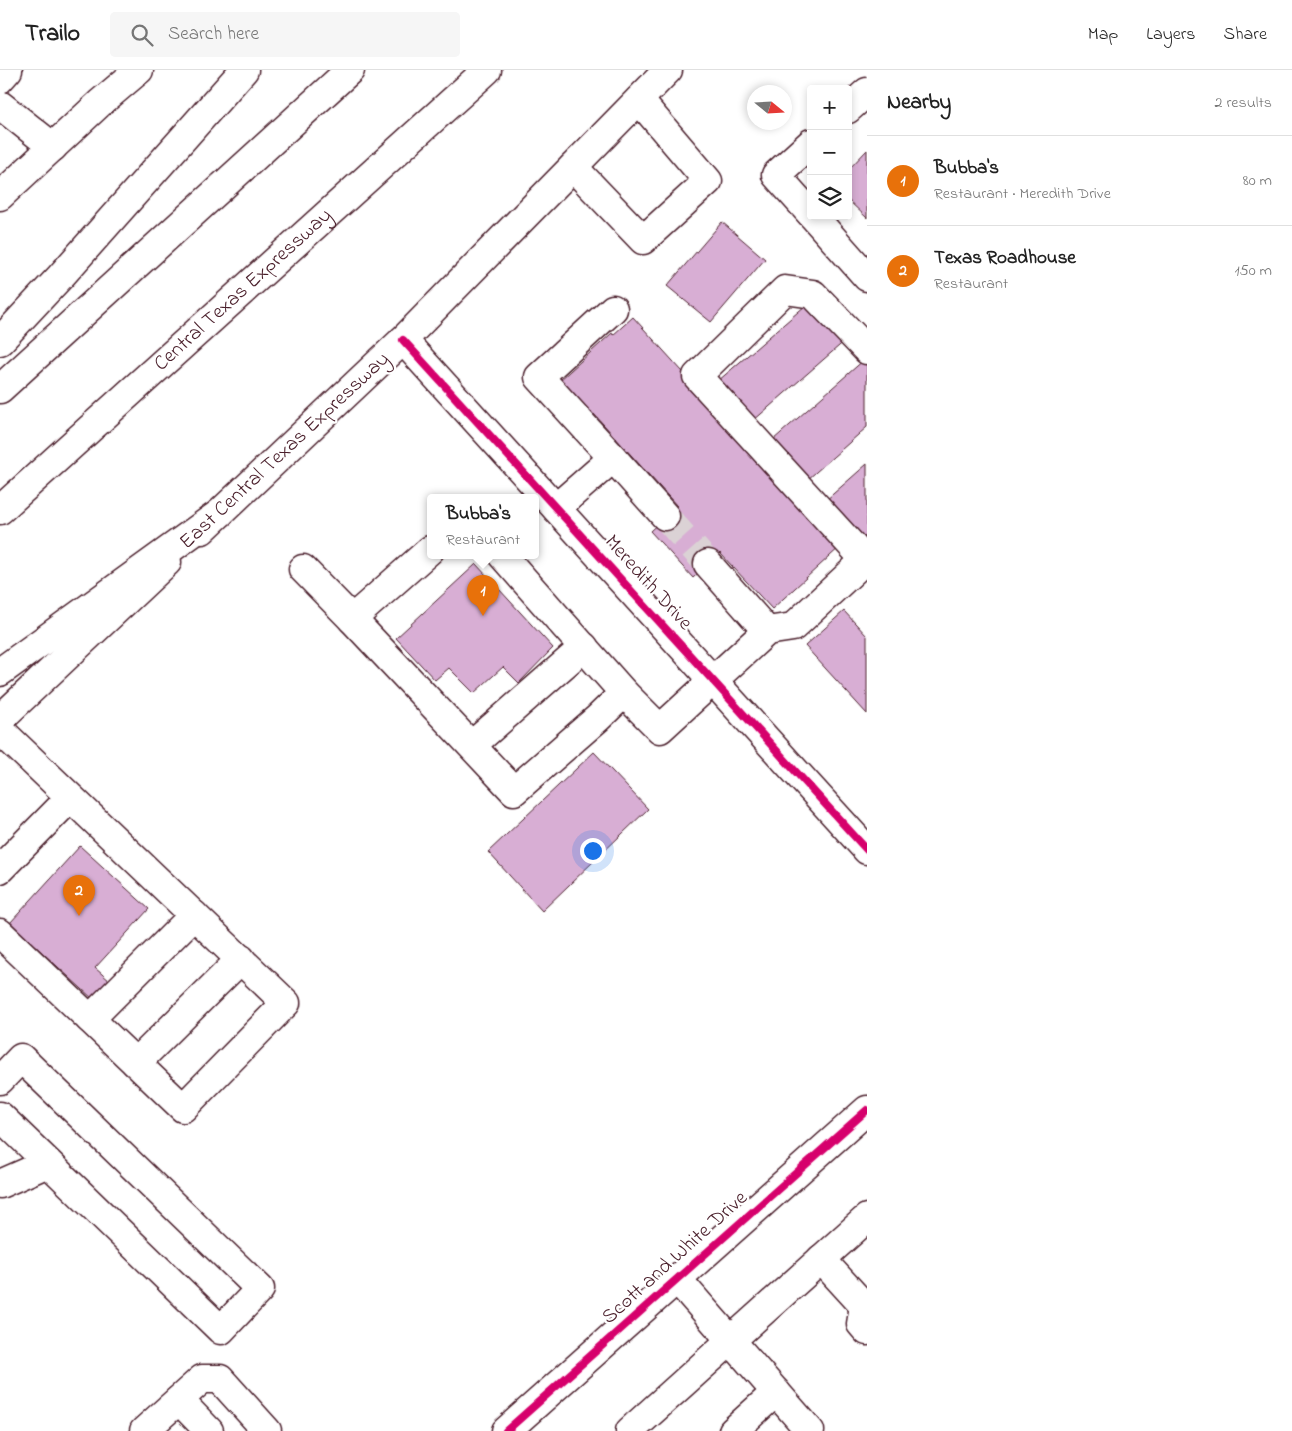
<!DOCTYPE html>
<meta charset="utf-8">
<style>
body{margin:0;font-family:"Indie Flower",sans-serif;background:#f6f6f6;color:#222}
.controls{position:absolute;right:15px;top:15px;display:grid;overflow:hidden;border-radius:5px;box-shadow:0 2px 8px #0003}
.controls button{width:45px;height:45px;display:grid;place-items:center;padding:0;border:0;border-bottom:1px solid #e0e0e0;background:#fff;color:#222;font:25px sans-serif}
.compass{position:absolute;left:747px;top:15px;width:45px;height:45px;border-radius:50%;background:#fff;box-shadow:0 2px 8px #0003;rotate:108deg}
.you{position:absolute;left:592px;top:780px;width:18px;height:18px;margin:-12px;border:4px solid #fff;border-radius:50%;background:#1a73e8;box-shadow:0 0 0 8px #1a73e833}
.badge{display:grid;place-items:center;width:32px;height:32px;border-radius:50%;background:#b45309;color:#fff;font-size:16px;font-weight:700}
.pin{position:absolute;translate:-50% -41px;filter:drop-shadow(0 1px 2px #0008)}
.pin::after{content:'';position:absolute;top:26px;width:18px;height:15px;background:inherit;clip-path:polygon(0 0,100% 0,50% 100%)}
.popup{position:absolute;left:427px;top:424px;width:112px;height:65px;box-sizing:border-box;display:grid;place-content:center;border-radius:5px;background:#fff;filter:drop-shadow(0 1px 4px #0005);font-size:16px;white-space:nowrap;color:#767676}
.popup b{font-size:19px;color:#222}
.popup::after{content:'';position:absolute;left:50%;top:100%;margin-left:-10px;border:10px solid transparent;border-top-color:#fff}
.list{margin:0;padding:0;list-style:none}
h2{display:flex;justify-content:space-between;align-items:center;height:65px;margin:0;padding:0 20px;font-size:21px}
h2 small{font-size:16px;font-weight:400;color:#767676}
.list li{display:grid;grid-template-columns:32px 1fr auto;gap:15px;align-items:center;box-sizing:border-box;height:90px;padding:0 20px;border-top:1px solid #e0e0e0}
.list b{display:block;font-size:19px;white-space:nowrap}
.list p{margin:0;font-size:16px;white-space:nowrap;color:#767676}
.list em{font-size:16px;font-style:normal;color:#767676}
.icon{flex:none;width:28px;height:28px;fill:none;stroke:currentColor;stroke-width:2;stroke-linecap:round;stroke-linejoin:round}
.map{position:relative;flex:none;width:867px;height:1361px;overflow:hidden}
header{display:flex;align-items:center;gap:30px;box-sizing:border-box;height:70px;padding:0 25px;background:#fff;border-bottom:1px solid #e0e0e0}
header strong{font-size:24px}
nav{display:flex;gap:28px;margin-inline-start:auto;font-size:18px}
.search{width:350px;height:45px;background:#f6f6f6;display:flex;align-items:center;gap:12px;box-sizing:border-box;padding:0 18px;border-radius:5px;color:#767676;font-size:19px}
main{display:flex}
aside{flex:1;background:#fff}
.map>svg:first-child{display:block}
.building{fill:#d8aed4;stroke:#4a1f2b}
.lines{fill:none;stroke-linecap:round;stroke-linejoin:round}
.minor-tunnel{stroke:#dbd2d5;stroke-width:28;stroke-dasharray:28 14;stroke-linecap:butt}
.minor-casing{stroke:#4a1f2b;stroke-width:31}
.major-casing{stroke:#4a1f2b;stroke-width:31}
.highway-casing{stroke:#4a1f2b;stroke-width:31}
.minor{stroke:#fff;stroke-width:28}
.major{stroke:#fff;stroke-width:28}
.highway{stroke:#fff;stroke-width:28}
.cycleway-casing{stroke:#fff;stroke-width:11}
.cycleway{stroke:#d6006c;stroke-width:8}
.labels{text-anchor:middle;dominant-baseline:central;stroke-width:4.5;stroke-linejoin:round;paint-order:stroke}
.street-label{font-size:21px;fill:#4a1f2b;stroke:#fff}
</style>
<header>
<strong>Trailo</strong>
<div class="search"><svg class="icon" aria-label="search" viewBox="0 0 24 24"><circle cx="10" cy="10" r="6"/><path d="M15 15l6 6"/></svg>Search here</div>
<nav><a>Map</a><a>Layers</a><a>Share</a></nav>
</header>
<main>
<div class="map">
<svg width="867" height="1361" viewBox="0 0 867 1361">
<rect width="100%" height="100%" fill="#fff"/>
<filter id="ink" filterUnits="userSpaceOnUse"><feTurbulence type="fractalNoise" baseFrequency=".02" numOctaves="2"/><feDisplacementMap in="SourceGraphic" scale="10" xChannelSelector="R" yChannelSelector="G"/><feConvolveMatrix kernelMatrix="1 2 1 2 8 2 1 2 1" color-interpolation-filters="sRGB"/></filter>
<g filter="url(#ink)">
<g class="building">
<polygon points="867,80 867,148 848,130 848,100"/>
<polygon points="722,152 765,189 711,252 667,216"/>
<polygon points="813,229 847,269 753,351 718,311"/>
<polygon points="633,247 841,476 772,539 720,483 693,508 650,461 677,436 594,344 592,346 560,310 612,263 613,265"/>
<polygon points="865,289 867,291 867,357 807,410 773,370"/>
<polygon points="867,394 867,465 859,472 825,431"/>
<polygon points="476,494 553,578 519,613 503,597 474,623 449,598 435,610 396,568"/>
<polygon points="844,541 867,566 867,644 805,576"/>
<polygon points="594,682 648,739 542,841 488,782"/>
<polygon points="80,776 149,839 95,898 110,911 94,930 10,853"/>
</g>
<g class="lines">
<polyline class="minor-tunnel" points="665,446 708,494"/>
<defs>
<g id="minor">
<polyline points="0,9 8,0"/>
<polyline points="0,35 53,77"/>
<polyline points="848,39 867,22"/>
<polyline points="811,73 776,105 811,144"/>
<polyline points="573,97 643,170 708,111 639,30"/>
<polyline points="813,146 867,207"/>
<polyline points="403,270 867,780"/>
<polyline points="867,280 813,224 785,220 697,306 867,492"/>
<polyline points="613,388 539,307 613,239"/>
<polyline points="556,438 613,388 665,446"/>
<polyline points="502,485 624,623"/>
<polyline points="708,494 767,561"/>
<polyline points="303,499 352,549 430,480"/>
<polyline points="352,549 514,721 598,648 624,623 660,659 767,561 793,557 867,488"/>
<polyline points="0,660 286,933 183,1038 0,863"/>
<polyline points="472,675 584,577"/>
<polyline points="0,799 70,728"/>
<polyline points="90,949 194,845"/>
<polyline points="136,993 241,889"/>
<polyline points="0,1010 21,988 260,1219 221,1260 0,1046"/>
<polyline points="0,1114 48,1093"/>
<polyline points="821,1189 864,1236 861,1254 867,1261"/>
<polyline points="677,1209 810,1361"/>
<polyline points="179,1330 209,1361"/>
<polyline points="144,1361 202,1309 220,1309 267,1361"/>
<polyline points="506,1361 867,1040"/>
<polyline points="630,1361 867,1148"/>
<polyline points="733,1361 776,1322"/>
</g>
<g id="major">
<polyline points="0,126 100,33 139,0"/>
<polyline points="202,460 403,270 668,0"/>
<polyline points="0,649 167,492"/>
</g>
<g id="highway">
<polyline points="0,271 60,207 244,0"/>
<polyline points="0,319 350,0"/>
<path id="s1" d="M0,440L487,0"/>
<polyline points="0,602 220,443"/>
</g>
</defs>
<use href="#minor" class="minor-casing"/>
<use href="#major" class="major-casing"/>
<use href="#highway" class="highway-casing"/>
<use href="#minor" class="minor"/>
<use href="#major" class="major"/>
<use href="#highway" class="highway"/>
<defs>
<g id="cycleway">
<polyline points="403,270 867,780"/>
<polyline points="506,1361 867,1040"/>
</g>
</defs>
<use href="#cycleway" class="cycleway-casing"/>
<use href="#cycleway" class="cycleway"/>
</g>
</g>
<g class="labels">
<g class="street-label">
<text stroke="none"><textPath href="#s1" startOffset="328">Central Texas Expressway</textPath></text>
<text transform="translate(285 381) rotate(-43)">East Central Texas Expressway</text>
<text transform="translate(648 513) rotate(48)">Meredith Drive</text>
<text transform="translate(675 1188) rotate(-42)">Scott and White Drive</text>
</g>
</g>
</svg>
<div class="controls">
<button>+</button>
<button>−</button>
<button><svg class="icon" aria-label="layers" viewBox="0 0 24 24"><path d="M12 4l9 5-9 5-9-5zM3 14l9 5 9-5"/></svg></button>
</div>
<svg class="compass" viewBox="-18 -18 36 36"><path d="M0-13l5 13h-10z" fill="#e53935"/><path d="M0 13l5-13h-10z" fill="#767676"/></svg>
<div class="you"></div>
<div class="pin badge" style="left:483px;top:546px;background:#e8710a">1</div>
<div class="popup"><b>Bubba's</b>Restaurant</div>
<div class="pin badge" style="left:79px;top:846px;background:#e8710a">2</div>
</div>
<aside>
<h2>Nearby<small>2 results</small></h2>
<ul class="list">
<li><span class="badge" style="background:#e8710a">1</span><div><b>Bubba's</b><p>Restaurant · Meredith Drive</p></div><em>80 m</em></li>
<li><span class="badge" style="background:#e8710a">2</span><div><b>Texas Roadhouse</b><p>Restaurant</p></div><em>150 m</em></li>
</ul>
</aside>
</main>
